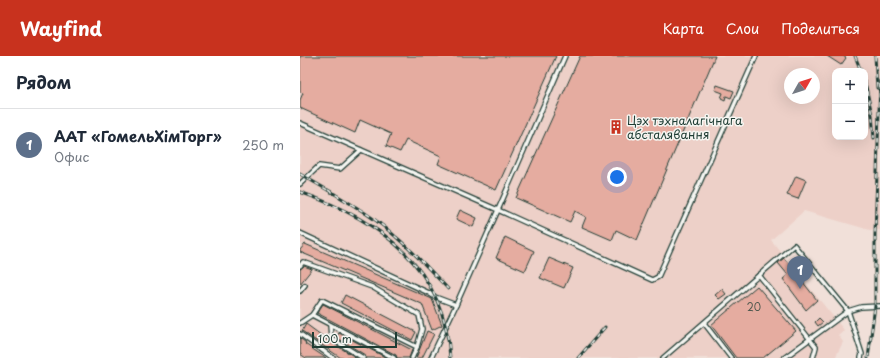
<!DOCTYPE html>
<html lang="ru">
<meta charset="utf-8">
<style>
body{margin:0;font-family:"Playpen Sans",sans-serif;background:#f6f6f7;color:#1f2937}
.controls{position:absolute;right:12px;top:12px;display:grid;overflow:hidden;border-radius:8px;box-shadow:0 4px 16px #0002}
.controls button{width:36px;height:36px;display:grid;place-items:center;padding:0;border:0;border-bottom:1px solid #e0e1e3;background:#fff;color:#1f2937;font:20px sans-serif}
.compass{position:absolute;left:484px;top:12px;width:36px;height:36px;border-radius:50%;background:#fff;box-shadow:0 4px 16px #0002;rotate:51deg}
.scale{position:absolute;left:12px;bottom:10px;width:85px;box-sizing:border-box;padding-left:4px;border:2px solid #1f3d34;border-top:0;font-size:11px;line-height:14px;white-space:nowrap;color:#1f3d34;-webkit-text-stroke:3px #f6f6f2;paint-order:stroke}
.you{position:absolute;left:317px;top:121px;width:14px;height:14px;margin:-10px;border:3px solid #fff;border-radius:50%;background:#1a73e8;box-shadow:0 0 0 6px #1a73e833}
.badge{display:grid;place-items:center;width:26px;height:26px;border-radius:50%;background:#c8321e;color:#fff;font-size:13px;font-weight:700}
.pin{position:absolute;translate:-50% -33px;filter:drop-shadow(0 1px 2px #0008)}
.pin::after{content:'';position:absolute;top:21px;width:14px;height:12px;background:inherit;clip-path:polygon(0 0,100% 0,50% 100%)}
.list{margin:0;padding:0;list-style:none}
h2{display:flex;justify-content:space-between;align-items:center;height:52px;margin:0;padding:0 16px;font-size:17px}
h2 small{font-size:13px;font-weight:400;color:#747a83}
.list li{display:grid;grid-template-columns:26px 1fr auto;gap:12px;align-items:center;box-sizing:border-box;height:72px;padding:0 16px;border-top:1px solid #e0e1e3}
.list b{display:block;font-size:15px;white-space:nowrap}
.list p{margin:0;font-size:13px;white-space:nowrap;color:#747a83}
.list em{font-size:13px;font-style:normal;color:#747a83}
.map{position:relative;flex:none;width:580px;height:302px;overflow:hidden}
header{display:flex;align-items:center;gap:24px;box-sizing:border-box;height:56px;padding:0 20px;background:#c8321e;color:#fff}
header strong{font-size:19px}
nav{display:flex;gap:22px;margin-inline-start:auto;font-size:14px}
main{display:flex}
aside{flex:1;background:#fff}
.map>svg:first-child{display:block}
.built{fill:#edd0c8;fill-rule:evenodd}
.building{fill:#e5aca0;stroke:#1f3d34}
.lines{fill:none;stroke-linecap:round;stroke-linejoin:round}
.service-casing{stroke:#1f3d34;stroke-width:6}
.service{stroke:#f6f6f2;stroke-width:3.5}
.rail-casing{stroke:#1f3d34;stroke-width:3}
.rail{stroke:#f6f6f2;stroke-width:1.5;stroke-dasharray:4.5;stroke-linecap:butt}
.labels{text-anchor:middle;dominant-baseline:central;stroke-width:3;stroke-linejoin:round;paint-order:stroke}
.number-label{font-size:10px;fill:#50594f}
.poi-label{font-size:12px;fill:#1f3d34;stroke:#f6f6f2;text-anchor:start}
</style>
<header>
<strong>Wayfind</strong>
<nav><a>Карта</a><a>Слои</a><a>Поделиться</a></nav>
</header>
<main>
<aside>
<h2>Рядом<small></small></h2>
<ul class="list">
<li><span class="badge" style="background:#5c6f8a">1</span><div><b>ААТ «ГомельХімТорг»</b><p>Офис</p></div><em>250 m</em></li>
</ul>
</aside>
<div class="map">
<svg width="580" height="302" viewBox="0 0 580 302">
<rect width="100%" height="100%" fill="#f1e0d9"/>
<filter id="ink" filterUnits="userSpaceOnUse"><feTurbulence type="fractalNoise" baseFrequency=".025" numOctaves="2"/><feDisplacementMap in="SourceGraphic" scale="8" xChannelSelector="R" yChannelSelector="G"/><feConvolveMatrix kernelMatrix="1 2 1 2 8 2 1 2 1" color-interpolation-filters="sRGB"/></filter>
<g filter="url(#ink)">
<path class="built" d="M0,0H580V174H570L504,155L471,184L544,274L538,279L543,286L535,302H0V192L4,188H0ZM535,15H565V81H535ZM490,18H514V42H490Z"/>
<g class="building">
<polygon points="0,0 256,0 196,134 138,108 141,100 106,84 100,96 86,90 91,78 60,64 55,77 0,52 0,44 3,37 0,36"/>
<polygon points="280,0 415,0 337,184 316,174 312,184 282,171 286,161 275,155 270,166 216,142"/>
<polygon points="527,0 543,0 546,2 541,9"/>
<polygon points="417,29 434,35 431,42 426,40 425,44 421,42 423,37 415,34"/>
<polygon points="496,120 506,124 498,143 487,139"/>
<polygon points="160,154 177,162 173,171 156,163"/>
<polygon points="205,181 234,195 225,215 196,202"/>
<polygon points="5,188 130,242 132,243 142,269 132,274 122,248 0,196 0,194"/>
<polygon points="249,202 273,212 264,232 240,222"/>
<polygon points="484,202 517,244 506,254 483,223 488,219 478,207"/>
<polygon points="4,210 12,213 0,228 0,213"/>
<polygon points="457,230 496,275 463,302 436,302 411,269"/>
<polygon points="422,233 426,238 419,243 415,239"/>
<polygon points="45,239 116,276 112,284 41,247"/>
<polygon points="23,248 112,294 109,302 97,302 96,299 17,257"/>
<polygon points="519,262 523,266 518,270 515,266"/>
<polygon points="6,268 29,285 57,302 41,302 19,287 2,275"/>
<polygon points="127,275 134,278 122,302 116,302"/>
<polygon points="39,277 87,302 66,302 65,299 36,281"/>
<polygon points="0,282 6,287 5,288 26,302 6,302 0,298"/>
</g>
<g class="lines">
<defs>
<g id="service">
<polyline points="0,67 198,154 265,0"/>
<polyline points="0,128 19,110 40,113 61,94"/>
<polyline points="0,177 129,237 135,241 156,249"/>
<polyline points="0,210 3,206 72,231 119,259 122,273 117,291 112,302"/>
<polyline points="459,219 516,291 513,302"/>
<polyline points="0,235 5,229"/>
<polyline points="12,259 94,302"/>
<polyline points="0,267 12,259 22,244 117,291"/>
<polyline points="404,267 431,302"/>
<polyline points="30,269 31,282 63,302"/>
<polyline points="0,278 33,302"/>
<polyline points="131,302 156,249 198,154 352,224 358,221 456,0"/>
<polyline points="363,302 494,189 548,255 562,298 561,302"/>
<polyline points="484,302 548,255 561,251 580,250"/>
</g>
</defs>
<use href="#service" class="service-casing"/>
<use href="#service" class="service"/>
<defs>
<g id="rail">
<polyline points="555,0 561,15"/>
<polyline points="575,0 577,32"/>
<polyline points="565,26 572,59 574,82"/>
<polyline points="0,118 31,136"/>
<path d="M28,134C51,148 76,162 96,181C115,197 131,215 148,233"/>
<path d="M0,136C80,164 145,211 150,302"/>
<polyline points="278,302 305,271"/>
<polyline points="568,302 575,250 575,178 580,25"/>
</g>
</defs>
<use href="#rail" class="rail-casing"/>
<use href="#rail" class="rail"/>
</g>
</g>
<defs>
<symbol id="building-bare" viewBox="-9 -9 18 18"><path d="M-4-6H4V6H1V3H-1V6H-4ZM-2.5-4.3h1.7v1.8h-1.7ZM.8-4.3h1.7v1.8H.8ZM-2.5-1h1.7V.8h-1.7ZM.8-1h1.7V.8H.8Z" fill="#c8321e" stroke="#f6f6f2" stroke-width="2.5" paint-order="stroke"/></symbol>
</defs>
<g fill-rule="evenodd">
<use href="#building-bare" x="306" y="61" width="20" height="20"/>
</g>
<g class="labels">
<g class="number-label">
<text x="454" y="250">20</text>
</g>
<g class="poi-label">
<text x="327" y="64">Цэх тэхналагічнага<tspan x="327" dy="14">абсталявання</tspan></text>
</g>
</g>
</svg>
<div class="controls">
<button>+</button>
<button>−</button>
</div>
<svg class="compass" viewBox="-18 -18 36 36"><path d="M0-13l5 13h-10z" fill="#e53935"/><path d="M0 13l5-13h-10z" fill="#747a83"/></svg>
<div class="scale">100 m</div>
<div class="you"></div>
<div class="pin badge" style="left:500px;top:233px;background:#5c6f8a">1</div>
</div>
</main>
